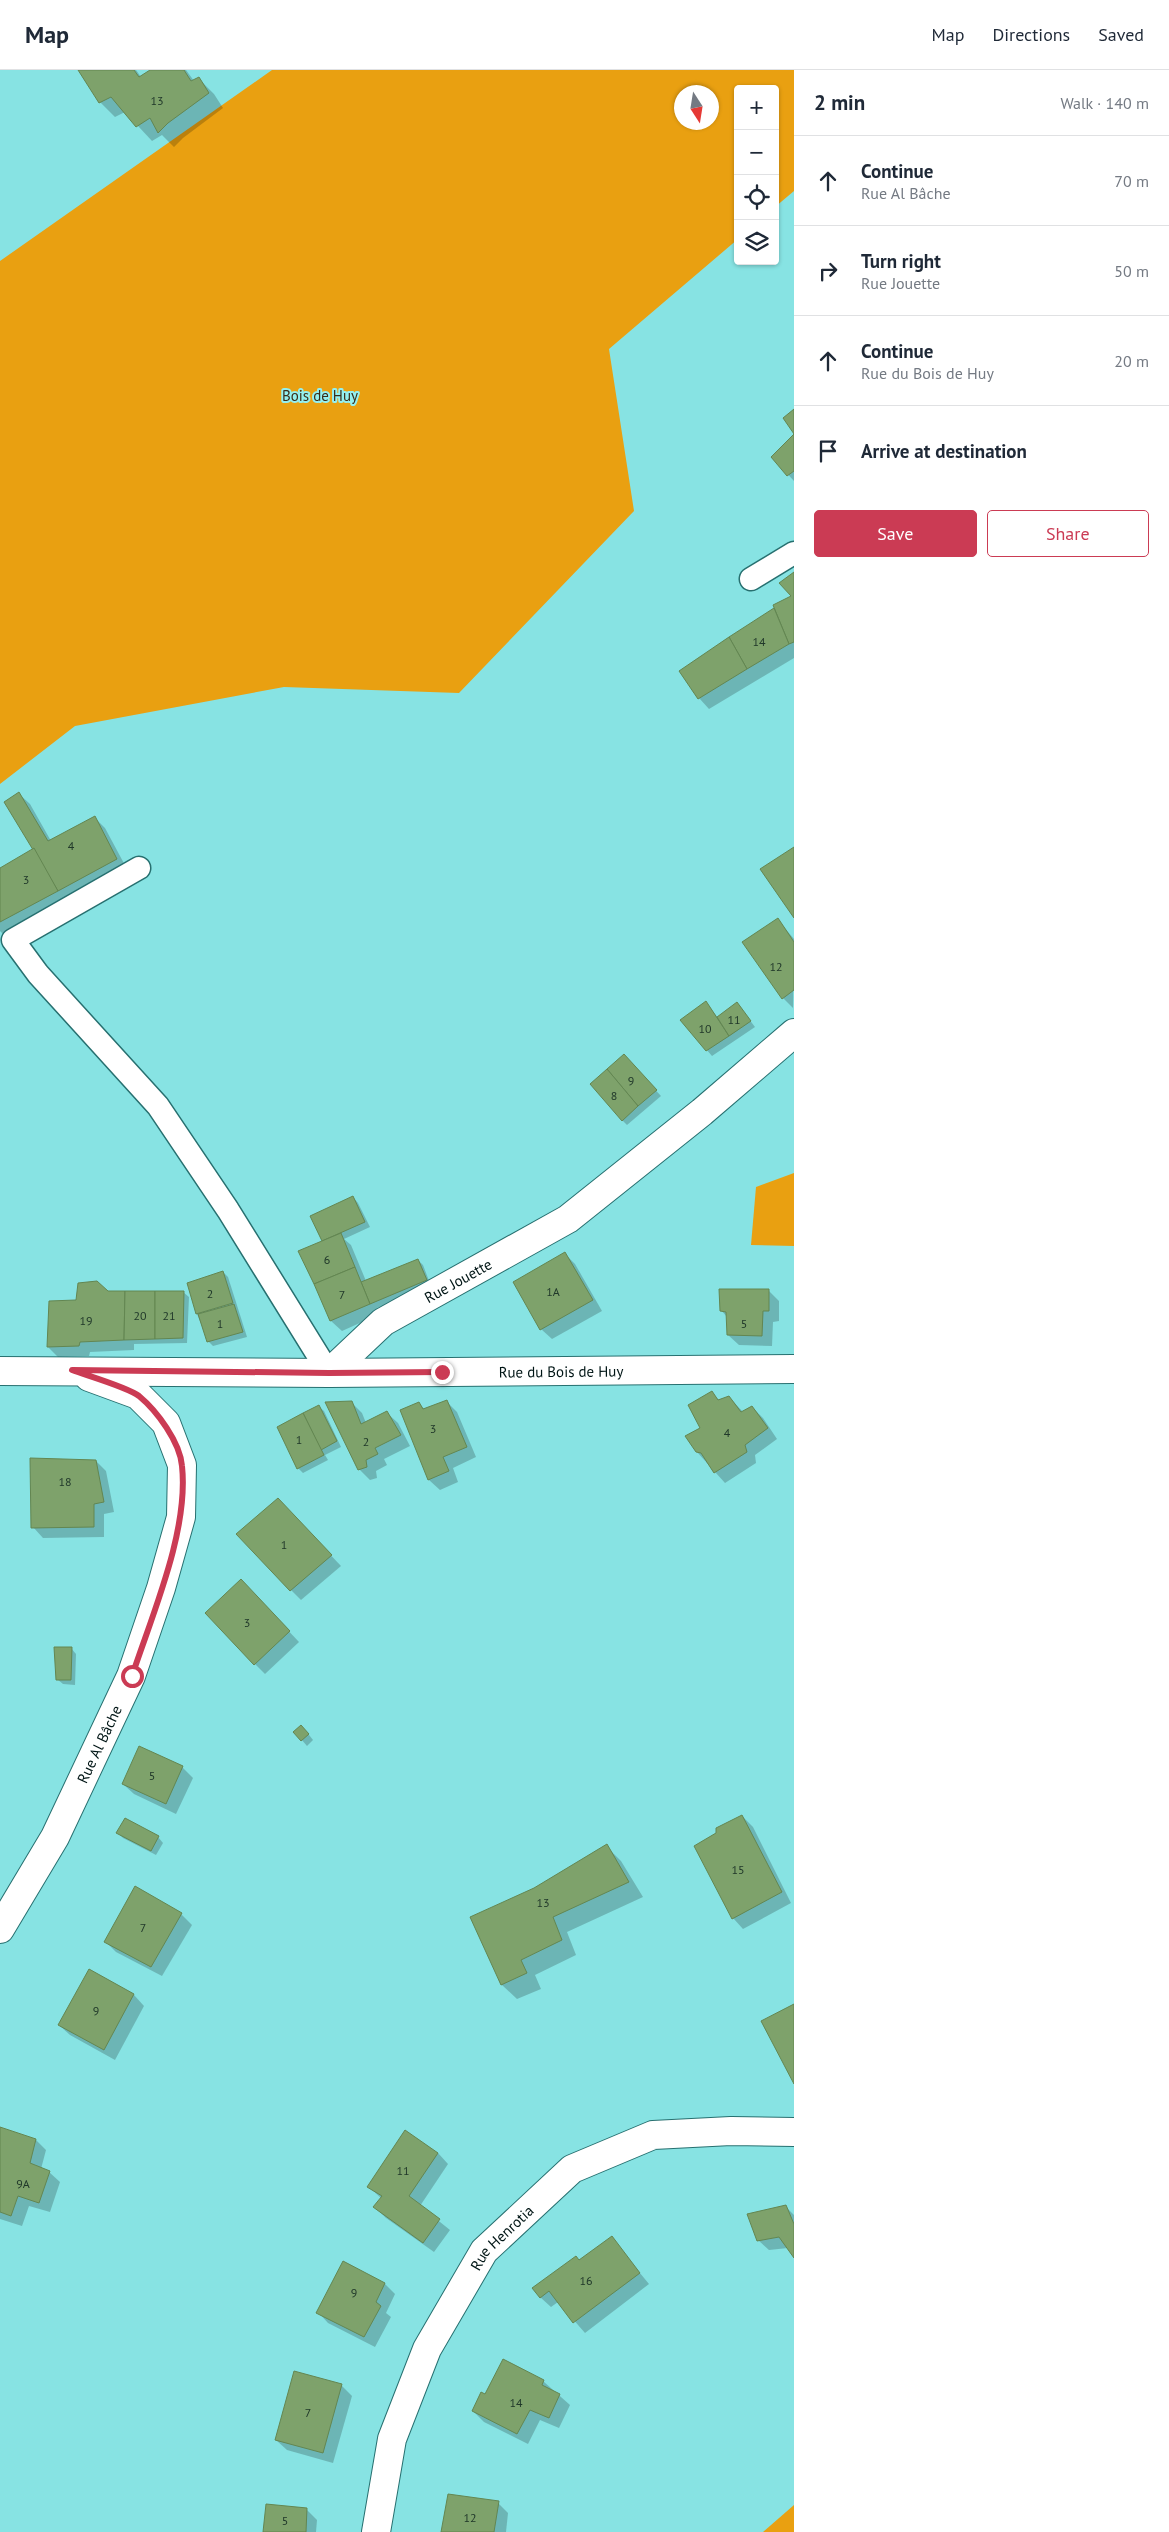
<!DOCTYPE html>
<meta charset="utf-8">
<style>
body{margin:0;font-family:"PT Sans",sans-serif;background:#f6f6f7;color:#1f2937}
.controls{position:absolute;right:15px;top:15px;display:grid;overflow:hidden;border-radius:5px;box-shadow:0 1px 4px #0004}
.controls button{width:45px;height:45px;display:grid;place-items:center;padding:0;border:0;border-bottom:1px solid #e0e1e3;background:#fff;color:#1f2937;font:25px sans-serif}
.compass{position:absolute;left:674px;top:15px;width:45px;height:45px;border-radius:50%;background:#fff;box-shadow:0 1px 4px #0004;rotate:168deg}
.stop{position:absolute;width:15px;height:15px;margin:-11px;border:4px solid #cb3b54;border-radius:50%;background:#fff}
.stop.end{background:#cb3b54;border-color:#fff;box-shadow:0 1px 5px #0008}
.list{margin:0;padding:0;list-style:none}
h2{display:flex;justify-content:space-between;align-items:center;height:65px;margin:0;padding:0 20px;font-size:21px}
h2 small{font-size:16px;font-weight:400;color:#747a83}
.list li{display:grid;grid-template-columns:32px 1fr auto;gap:15px;align-items:center;box-sizing:border-box;height:90px;padding:0 20px;border-top:1px solid #e0e1e3}
.list b{display:block;font-size:19px;white-space:nowrap}
.list p{margin:0;font-size:16px;white-space:nowrap;color:#747a83}
.list em{font-size:16px;font-style:normal;color:#747a83}
.actions{display:flex;gap:10px;padding:15px 20px}
.actions a{flex:1;padding:11px 0;border:1px solid #cb3b54;border-radius:5px;text-align:center;font-size:18px;color:#cb3b54}
.actions .main{background:#cb3b54;color:#fff}
.icon{flex:none;width:28px;height:28px;fill:none;stroke:currentColor;stroke-width:2;stroke-linecap:round;stroke-linejoin:round}
.map{position:relative;flex:none;width:794px;height:2462px;overflow:hidden}
header{display:flex;align-items:center;gap:30px;box-sizing:border-box;height:70px;padding:0 25px;background:#fff;border-bottom:1px solid #e0e1e3}
header strong{font-size:24px}
nav{display:flex;gap:28px;margin-inline-start:auto;font-size:18px}
main{display:flex}
aside{flex:1;background:#fff}
.map>svg:first-child{display:block}
.green{fill:#e9a011;fill-rule:evenodd}
.shadow{fill:#0003}
.building{fill:#7ea26b;stroke:#638651}
.lines{fill:none;stroke-linecap:round;stroke-linejoin:round}
.lane-casing{stroke:#277070;stroke-width:25}
.street-casing{stroke:#277070;stroke-width:30}
.lane{stroke:#fff;stroke-width:22}
.street{stroke:#fff;stroke-width:28}
.route{stroke:#cb3b54;stroke-width:6}
.labels{text-anchor:middle;dominant-baseline:central;stroke-width:4;stroke-linejoin:round;paint-order:stroke}
.number-label{font-size:12px;fill:#20382a}
.park-label{font-size:15px;fill:#3a2c19;stroke:#94f0f0}
.street-label{font-size:15px;fill:#001515;stroke:#94f0f0}
</style>
<header>
<strong>Map</strong>
<nav><a>Map</a><a>Directions</a><a>Saved</a></nav>
</header>
<main>
<div class="map">
<svg width="794" height="2462" viewBox="0 0 794 2462">
<rect width="100%" height="100%" fill="#87e3e3"/>
<g class="green">
<path d="M272,0H794V121L775,137V19H738V169L609,279L634,441L459,623L284,617L75,656L0,714V191ZM682,22H712V52H682Z"/>
<polygon points="794,1103 794,1176 751,1175 756,1117"/>
<polygon points="794,2435 794,2462 763,2462"/>
</g>
<g class="shadow">
<polygon points="80,0 136,0 141,7 152,0 186,0 194,11 199,9 214,24 223,38 183,68 174,77 162,65 152,71 125,42 115,47 100,32"/>
<polygon points="794,366 794,411 772,387"/>
<polygon points="794,504 794,588 709,639 699,628 681,601 793,527"/>
<polygon points="19,724 30,734 51,771 94,747 105,758 127,799 4,865 0,861 0,799 36,779"/>
<polygon points="778,850 794,869 793,938 783,928"/>
<polygon points="737,933 755,957 712,986 681,950 710,938 718,948"/>
<polygon points="629,991 661,1026 627,1055 622,1050"/>
<polygon points="353,1127 358,1133 370,1157 344,1169 351,1175 366,1211 418,1190 423,1195 431,1216 377,1238 380,1244 342,1261 331,1251 324,1172 312,1146"/>
<polygon points="565,1184 575,1194 602,1241 552,1269 541,1259"/>
<polygon points="223,1202 228,1207 247,1267 213,1276 208,1271 197,1244"/>
<polygon points="769,1221 779,1231 779,1251 773,1252 772,1276 739,1275 728,1265 727,1247 721,1240"/>
<polygon points="107,1222 183,1222 189,1227 187,1273 134,1274 134,1280 90,1282 89,1286 58,1287 48,1277"/>
<polygon points="712,1323 720,1331 729,1327 743,1342 752,1337 763,1348 777,1369 755,1385 756,1393 725,1413 697,1382 701,1358"/>
<polygon points="446,1331 457,1342 476,1387 453,1398 458,1412 440,1420 429,1410 401,1341 419,1333 425,1340"/>
<polygon points="351,1332 362,1343 366,1353 387,1343 398,1353 410,1376 384,1389 387,1395 376,1401 377,1408 370,1410 360,1400 327,1333"/>
<polygon points="318,1336 324,1341 341,1377 325,1385 328,1390 303,1403 298,1398"/>
<polygon points="96,1391 106,1401 114,1442 104,1444 104,1467 43,1468 33,1457"/>
<polygon points="288,1440 341,1496 301,1530 291,1520"/>
<polygon points="251,1521 299,1572 265,1604 255,1594"/>
<polygon points="71,1578 76,1584 75,1615 63,1614 57,1609"/>
<polygon points="306,1661 313,1670 307,1676 295,1662"/>
<polygon points="182,1697 193,1708 176,1744 134,1724 123,1714"/>
<polygon points="742,1746 753,1757 791,1833 743,1859 733,1848"/>
<polygon points="118,1763 158,1767 163,1773 156,1785 123,1768"/>
<polygon points="606,1776 621,1791 643,1827 567,1862 576,1885 535,1905 541,1919 517,1929 502,1915 471,1848 535,1819"/>
<polygon points="135,1818 181,1844 192,1855 162,1906 116,1882 106,1872"/>
<polygon points="89,1901 134,1925 144,1936 115,1990 70,1965 59,1955"/>
<polygon points="0,2058 36,2070 46,2080 41,2099 49,2102 60,2112 50,2142 29,2136 22,2156 0,2149"/>
<polygon points="438,2083 448,2094 420,2136 450,2160 434,2182 386,2148 375,2137 382,2129 369,2117"/>
<polygon points="785,2136 794,2145 794,2186 788,2178 769,2180 758,2170"/>
<polygon points="611,2168 649,2214 585,2263 558,2232 551,2237 540,2227 580,2191"/>
<polygon points="344,2192 385,2214 395,2224 386,2243 391,2247 375,2277 328,2253 318,2242"/>
<polygon points="543,2311 570,2335 559,2358 540,2350 528,2374 484,2352 473,2341 486,2326"/>
<polygon points="341,2315 352,2326 333,2393 287,2380 276,2370"/>
<polygon points="498,2433 508,2443 506,2462 443,2462"/>
<polygon points="306,2439 317,2450 316,2462 264,2462"/>
</g>
<g class="building">
<polygon points="78,0 134,0 139,7 150,0 184,0 191,11 199,7 209,23 168,53 158,63 150,48 136,57 111,27 99,33"/>
<polygon points="794,339 794,364 783,348"/>
<polygon points="794,364 794,401 787,406 771,387"/>
<polygon points="794,502 794,572 789,574 773,535 791,526 779,513"/>
<polygon points="774,538 789,574 747,599 729,567"/>
<polygon points="729,567 747,599 698,629 679,601"/>
<polygon points="19,722 48,771 95,746 117,789 58,821 4,732"/>
<polygon points="794,777 794,848 760,799"/>
<polygon points="34,778 58,821 0,852 0,798"/>
<polygon points="778,848 794,872 794,920 782,929 742,872"/>
<polygon points="706,931 729,966 706,981 680,950"/>
<polygon points="737,932 751,951 729,966 717,947"/>
<polygon points="624,984 657,1020 638,1036 607,999"/>
<polygon points="607,999 638,1036 622,1051 590,1014"/>
<polygon points="353,1126 365,1152 322,1171 310,1146"/>
<polygon points="341,1163 355,1197 314,1214 298,1181"/>
<polygon points="565,1182 593,1230 540,1260 513,1212"/>
<polygon points="418,1189 427,1210 370,1234 361,1212"/>
<polygon points="355,1197 370,1234 330,1251 314,1214"/>
<polygon points="223,1201 233,1233 196,1244 187,1213"/>
<polygon points="97,1211 108,1221 125,1221 124,1270 80,1272 79,1276 47,1277 49,1231 76,1230 78,1213"/>
<polygon points="719,1219 769,1219 769,1241 763,1241 762,1266 727,1265 726,1242 720,1241"/>
<polygon points="125,1221 155,1221 155,1269 124,1270"/>
<polygon points="155,1221 184,1221 183,1268 155,1269"/>
<polygon points="234,1234 243,1262 207,1272 198,1244"/>
<polygon points="712,1321 718,1330 729,1326 741,1342 752,1336 768,1358 745,1375 747,1382 714,1403 701,1383 696,1382 685,1366 700,1358 688,1335"/>
<polygon points="447,1330 467,1377 443,1387 449,1401 428,1410 400,1340 419,1332 423,1339"/>
<polygon points="352,1331 361,1354 387,1341 401,1365 375,1378 378,1384 366,1390 367,1397 358,1400 325,1332"/>
<polygon points="319,1335 337,1371 321,1380 303,1343"/>
<polygon points="303,1343 324,1385 297,1399 277,1357"/>
<polygon points="30,1388 96,1390 104,1432 94,1434 94,1457 31,1458"/>
<polygon points="278,1428 332,1485 290,1521 236,1464"/>
<polygon points="241,1509 290,1561 254,1595 205,1543"/>
<polygon points="54,1577 72,1577 71,1610 56,1610"/>
<polygon points="301,1655 309,1664 301,1671 293,1662"/>
<polygon points="139,1676 183,1696 166,1734 122,1714"/>
<polygon points="742,1745 782,1822 732,1849 694,1776 716,1763 716,1758"/>
<polygon points="125,1748 159,1766 151,1781 116,1763"/>
<polygon points="607,1774 629,1812 553,1847 562,1870 521,1890 527,1903 501,1915 470,1847 534,1818"/>
<polygon points="135,1816 182,1843 151,1897 104,1872"/>
<polygon points="89,1899 134,1924 104,1980 58,1955"/>
<polygon points="794,1934 794,2014 761,1951"/>
<polygon points="0,2057 36,2069 30,2093 50,2101 39,2133 18,2126 11,2146 0,2142"/>
<polygon points="405,2060 438,2083 409,2126 440,2149 423,2173 373,2137 382,2126 367,2117"/>
<polygon points="786,2135 794,2154 794,2188 779,2167 757,2171 747,2144"/>
<polygon points="612,2166 640,2203 573,2253 549,2221 540,2228 532,2218 576,2186 579,2190"/>
<polygon points="343,2191 385,2213 376,2232 381,2236 364,2267 316,2243"/>
<polygon points="503,2289 544,2310 542,2315 560,2324 549,2348 530,2340 517,2364 472,2341 481,2322 485,2324"/>
<polygon points="294,2301 342,2314 323,2383 275,2370"/>
<polygon points="448,2424 499,2431 494,2462 441,2462"/>
<polygon points="266,2434 307,2438 306,2462 263,2462"/>
</g>
<g class="lines">
<defs>
<g id="lane">
<polyline points="751,509 794,483"/>
<polyline points="139,798 13,870 38,904 158,1036 228,1140 329,1303"/>
</g>
<g id="street">
<path id="s1" d="M0,1301L329,1303L794,1299"/>
<path id="s2" d="M329,1303L383,1252L568,1149L702,1042L794,963"/>
<path id="s3" d="M0,1859L55,1767L131,1606L161,1518L181,1447L182,1395L166,1353L138,1325L89,1307"/>
<path id="s4" d="M376,2462L392,2369L427,2279L484,2181L572,2099L653,2065L731,2061L794,2062"/>
</g>
</defs>
<use href="#lane" class="lane-casing"/>
<use href="#street" class="street-casing"/>
<use href="#lane" class="lane"/>
<use href="#street" class="street"/>
</g>
<g class="lines">
<path class="route" d="M132,1606C152,1545 189,1461 182,1396C180,1372 157,1341 139,1326C127,1317 88,1306 72,1300L329,1303L442,1302"/>
</g>
<g class="labels">
<g class="number-label">
<text x="157" y="30">13</text>
<text x="759" y="571">14</text>
<text x="71" y="775">4</text>
<text x="26" y="809">3</text>
<text x="776" y="896">12</text>
<text x="734" y="949">11</text>
<text x="705" y="958">10</text>
<text x="631" y="1010">9</text>
<text x="614" y="1025">8</text>
<text x="327" y="1189">6</text>
<text x="553" y="1221">1A</text>
<text x="210" y="1223">2</text>
<text x="342" y="1224">7</text>
<text x="140" y="1245">20</text>
<text x="169" y="1245">21</text>
<text x="86" y="1250">19</text>
<text x="220" y="1253">1</text>
<text x="744" y="1253">5</text>
<text x="433" y="1358">3</text>
<text x="727" y="1362">4</text>
<text x="299" y="1369">1</text>
<text x="366" y="1371">2</text>
<text x="65" y="1411">18</text>
<text x="284" y="1474">1</text>
<text x="247" y="1552">3</text>
<text x="152" y="1705">5</text>
<text x="738" y="1799">15</text>
<text x="543" y="1832">13</text>
<text x="143" y="1857">7</text>
<text x="96" y="1940">9</text>
<text x="403" y="2100">11</text>
<text x="23" y="2113">9A</text>
<text x="586" y="2210">16</text>
<text x="354" y="2222">9</text>
<text x="516" y="2332">14</text>
<text x="308" y="2342">7</text>
<text x="470" y="2447">12</text>
<text x="285" y="2450">5</text>
</g>
<g class="park-label">
<text x="320" y="325">Bois de Huy</text>
</g>
<g class="street-label">
<text stroke="none"><textPath href="#s2" startOffset="160">Rue Jouette</textPath></text>
<text stroke="none"><textPath href="#s1" startOffset="561">Rue du Bois de Huy</textPath></text>
<text stroke="none"><textPath href="#s3" startOffset="210">Rue Al Bâche</textPath></text>
<text stroke="none"><textPath href="#s4" startOffset="326">Rue Henrotia</textPath></text>
</g>
</g>
</svg>
<div class="controls">
<button>+</button>
<button>−</button>
<button><svg class="icon" aria-label="locate" viewBox="0 0 24 24"><circle cx="12" cy="12" r="6"/><path d="M12 2v4M12 18v4M2 12h4M18 12h4"/></svg></button>
<button><svg class="icon" aria-label="layers" viewBox="0 0 24 24"><path d="M12 4l9 5-9 5-9-5zM3 14l9 5 9-5"/></svg></button>
</div>
<svg class="compass" viewBox="-18 -18 36 36"><path d="M0-13l5 13h-10z" fill="#e53935"/><path d="M0 13l5-13h-10z" fill="#747a83"/></svg>
<div class="stop" style="left:132px;top:1606px"></div>
<div class="stop end" style="left:442px;top:1302px"></div>
</div>
<aside>
<h2>2 min<small>Walk · 140 m</small></h2>
<ul class="list">
<li><svg class="icon" aria-label="ahead" viewBox="0 0 24 24"><path d="M12 20V5M6 11l6-6 6 6"/></svg><div><b>Continue</b><p>Rue Al Bâche</p></div><em>70 m</em></li>
<li><svg class="icon" aria-label="right" viewBox="0 0 24 24"><path d="M7 20v-9h11M14 6l5 5-5 5"/></svg><div><b>Turn right</b><p>Rue Jouette</p></div><em>50 m</em></li>
<li><svg class="icon" aria-label="ahead" viewBox="0 0 24 24"><path d="M12 20V5M6 11l6-6 6 6"/></svg><div><b>Continue</b><p>Rue du Bois de Huy</p></div><em>20 m</em></li>
<li><svg class="icon" aria-label="arrive" viewBox="0 0 24 24"><path d="M6 21V4h12l-3 4 3 4H6"/></svg><div><b>Arrive at destination</b></div></li>
</ul>
<div class="actions"><a class="main">Save</a><a>Share</a></div>
</aside>
</main>
